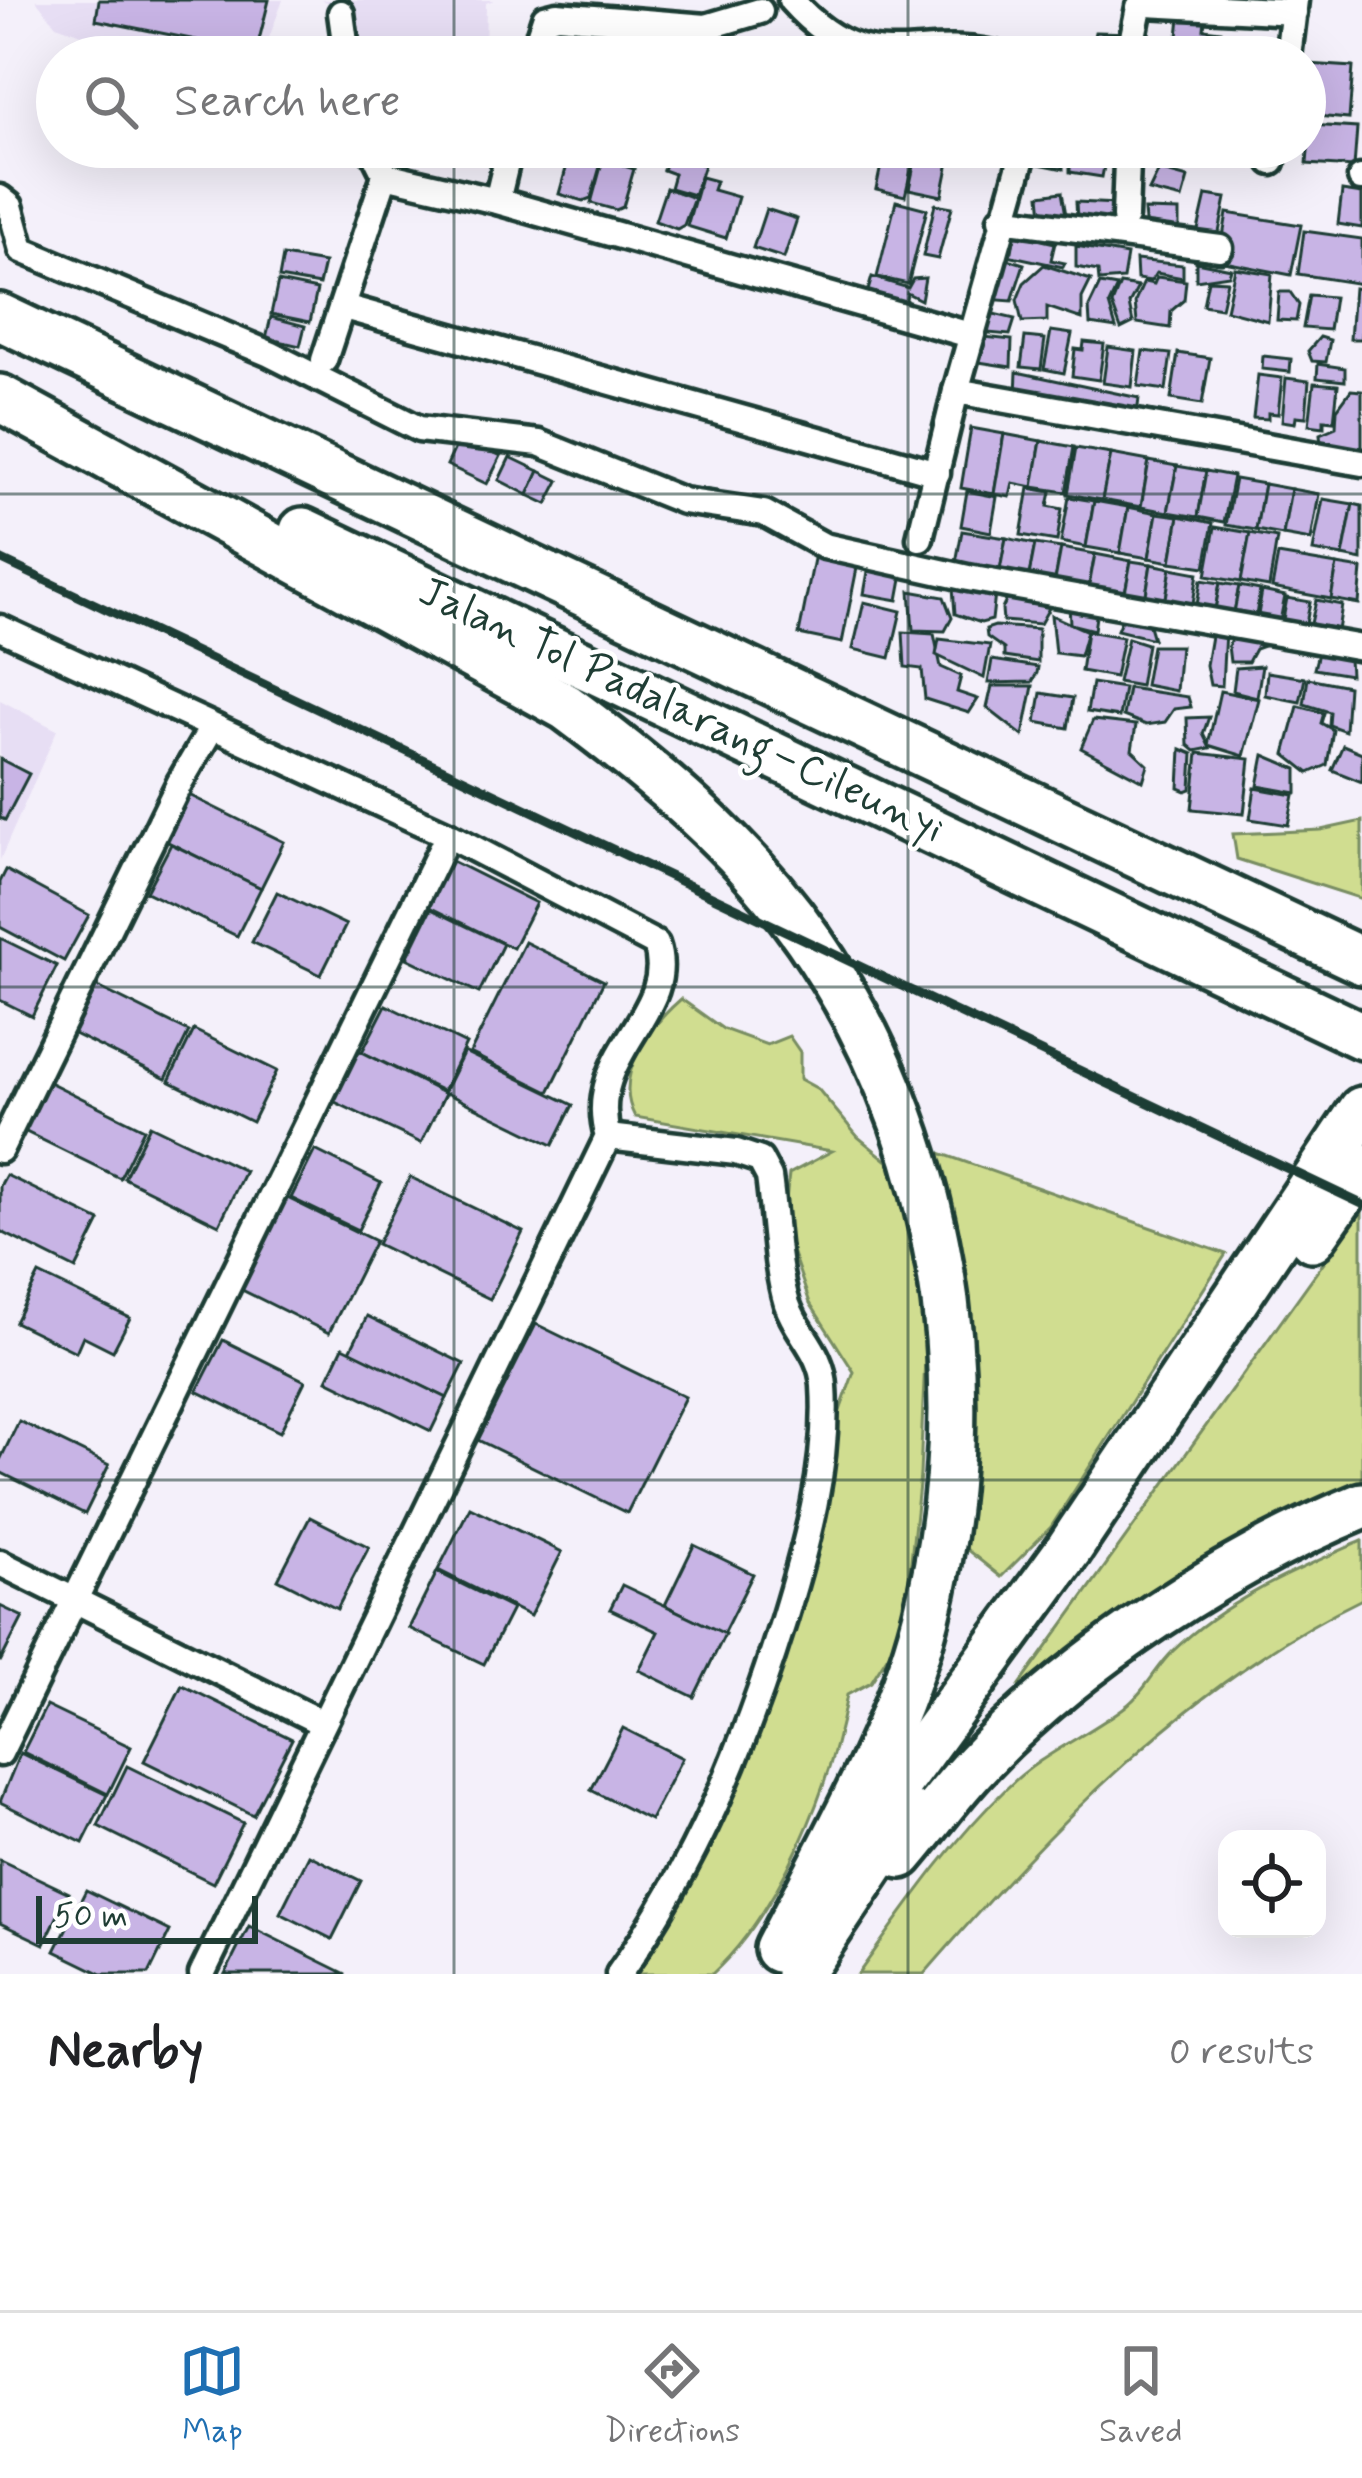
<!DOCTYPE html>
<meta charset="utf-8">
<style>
body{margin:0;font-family:Mynerve,sans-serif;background:#f6f6f6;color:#202124}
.controls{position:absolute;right:36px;bottom:36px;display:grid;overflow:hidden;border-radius:24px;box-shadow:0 12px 48px #0002}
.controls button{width:108px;height:108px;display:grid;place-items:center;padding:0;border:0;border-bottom:3px solid #e0e0e0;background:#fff;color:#202124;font:60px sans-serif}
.scale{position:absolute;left:36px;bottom:30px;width:222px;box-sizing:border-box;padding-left:12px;border:6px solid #1f3d34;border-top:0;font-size:33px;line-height:42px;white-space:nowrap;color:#1f3d34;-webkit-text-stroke:9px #fff;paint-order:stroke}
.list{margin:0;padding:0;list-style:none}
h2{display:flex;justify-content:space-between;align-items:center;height:156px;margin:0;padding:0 48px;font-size:51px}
h2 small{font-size:39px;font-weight:400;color:#757577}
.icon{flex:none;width:66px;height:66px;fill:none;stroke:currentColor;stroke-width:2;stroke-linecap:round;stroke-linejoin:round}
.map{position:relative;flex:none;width:1362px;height:1974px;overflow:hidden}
.search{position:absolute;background:#fff;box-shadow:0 12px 48px #0002;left:36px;right:36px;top:36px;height:132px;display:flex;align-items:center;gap:30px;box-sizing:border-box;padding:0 42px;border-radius:66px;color:#757577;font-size:45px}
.sheet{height:336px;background:#fff}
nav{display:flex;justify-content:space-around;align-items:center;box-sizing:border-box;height:168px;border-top:3px solid #e0e0e0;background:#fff;font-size:33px;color:#757577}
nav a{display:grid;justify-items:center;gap:6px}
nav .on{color:#1f6fb2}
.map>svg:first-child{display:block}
.built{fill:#e7def4}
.green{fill:#d0dd90;stroke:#788d62;stroke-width:3}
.building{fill:#c8b4e5;stroke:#1f3d34;stroke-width:3}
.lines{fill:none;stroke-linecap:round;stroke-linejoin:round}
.street-casing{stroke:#1f3d34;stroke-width:33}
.highway-casing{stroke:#1f3d34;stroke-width:54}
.street{stroke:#fff;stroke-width:24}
.highway{stroke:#fff;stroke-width:45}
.rail{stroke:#1f3d34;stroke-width:9}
.grid{fill:none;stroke:#1f3d34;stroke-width:3;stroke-opacity:0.55}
.labels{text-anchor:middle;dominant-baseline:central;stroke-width:9;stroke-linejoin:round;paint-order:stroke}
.street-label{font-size:42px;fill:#1f3d34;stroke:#fff}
</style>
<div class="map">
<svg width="1362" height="1974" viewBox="0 0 1362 1974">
<rect width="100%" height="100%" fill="#f4f0fa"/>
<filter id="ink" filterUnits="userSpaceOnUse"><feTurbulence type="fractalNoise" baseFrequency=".00833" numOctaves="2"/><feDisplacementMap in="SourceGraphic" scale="24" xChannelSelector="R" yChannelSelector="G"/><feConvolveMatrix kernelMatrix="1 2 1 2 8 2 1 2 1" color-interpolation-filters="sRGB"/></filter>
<g filter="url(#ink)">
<g class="built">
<polygon points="36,0 283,0 262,57 148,57 56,25"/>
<polygon points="321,0 494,0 486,3 485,57 349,57 348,8"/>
<polygon points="0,700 57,730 0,860"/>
</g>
<g class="green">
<polygon points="1362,821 1362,899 1237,859 1233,834 1321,830"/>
<path d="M681,999L723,1029L767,1045L789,1036L800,1052V1079L818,1089L858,1137L890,1163L902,1199L926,1333L920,1475L906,1607L892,1649L871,1682L847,1695C831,1786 781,1910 712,1974H634L700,1867L761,1729L799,1606L835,1457L836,1422L854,1372L810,1303L783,1225L789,1174L832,1151L635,1117C612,1075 651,1025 681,999Z"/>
<polygon points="934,1151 1226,1254 1051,1527 1001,1577 951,1537"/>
<polygon points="1362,1209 1362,1491 1035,1694 1019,1686"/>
<path d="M1362,1541V1599C1187,1684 1050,1829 924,1974H858C904,1910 949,1844 1006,1789C1042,1753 1087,1736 1126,1706C1145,1692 1156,1667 1173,1651C1225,1600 1296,1570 1362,1541Z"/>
</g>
<g class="building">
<polygon points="99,0 269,0 256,52 96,20"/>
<polygon points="1180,17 1205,19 1204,29 1221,31 1219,51 1177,46"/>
<polygon points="1095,32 1133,33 1128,57 1089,57"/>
<polygon points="1058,42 1086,43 1085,57 1049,57"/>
<polygon points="1308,64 1353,67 1349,119 1305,115"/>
<polygon points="1310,125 1357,128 1354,167 1307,164"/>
<polygon points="572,147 594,147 592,157 602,160 591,198 583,201 559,194"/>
<polygon points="885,147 915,153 905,196 876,189"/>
<polygon points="918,147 952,147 942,196 909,189"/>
<polygon points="1029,147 1063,152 1063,169 1025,161"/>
<polygon points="1144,147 1178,147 1180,154 1162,161 1145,154"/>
<polygon points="606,148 627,154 624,166 634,169 623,207 616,210 591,203"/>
<polygon points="1070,148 1106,156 1102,177 1070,172"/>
<polygon points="668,154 704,165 694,195 670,188 674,174 663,170"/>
<polygon points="1159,170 1188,178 1182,199 1149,191"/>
<polygon points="701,177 716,181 713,190 738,197 726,238 687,226"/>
<polygon points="666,188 694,198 684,225 677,229 655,221"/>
<polygon points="1342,191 1362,194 1362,228 1338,224"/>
<polygon points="1062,192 1066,215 1042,215 1040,195"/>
<polygon points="1206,195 1226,198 1216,247 1195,243"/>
<polygon points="896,201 927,209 908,284 877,277"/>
<polygon points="1076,202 1116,204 1112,225 1077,219"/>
<polygon points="935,204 952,207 938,259 923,256"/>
<polygon points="766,209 797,219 784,258 753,248"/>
<polygon points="1144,210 1179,211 1179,241 1146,233"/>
<polygon points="1227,213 1301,225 1291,275 1219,261"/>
<polygon points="1304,231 1362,239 1362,284 1298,274"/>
<polygon points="1015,234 1055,243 1051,260 1065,263 1063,267 1003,254 1012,251"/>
<polygon points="1076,246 1127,255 1123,279 1099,281 1098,271 1076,267"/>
<polygon points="283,256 324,263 319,285 279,278"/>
<polygon points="998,256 1024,264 1012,301 985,299"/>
<polygon points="1136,260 1183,265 1183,278 1156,273 1151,281 1137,279"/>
<polygon points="1196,262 1231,269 1229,275 1196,280"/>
<polygon points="1044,265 1091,280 1082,298 1082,319 1047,307 1047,321 1022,322 1017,300 1024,283"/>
<polygon points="1235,268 1272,274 1268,321 1226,310"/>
<polygon points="872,277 908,288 913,279 925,278 921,300 907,293 904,311 867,294"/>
<polygon points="1157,277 1186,281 1184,300 1171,311 1170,328 1137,323 1135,302 1144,282 1154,284"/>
<polygon points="1208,280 1227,281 1221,308 1203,305"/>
<polygon points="278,282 317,290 310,322 271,314"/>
<polygon points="1100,284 1117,287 1109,304 1116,328 1090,324 1089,307"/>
<polygon points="1120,284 1138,287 1129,304 1133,323 1121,329 1112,304"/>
<polygon points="1354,288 1362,289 1362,339 1350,339"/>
<polygon points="1279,292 1290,292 1299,305 1296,321 1277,320"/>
<polygon points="1309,295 1334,297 1329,330 1303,328"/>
<polygon points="981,311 1015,319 1010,335 977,332"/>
<polygon points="271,317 305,326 300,346 266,338"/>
<polygon points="1051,331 1072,334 1064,373 1044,369"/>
<polygon points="975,336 1012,340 1011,367 966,360"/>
<polygon points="1025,337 1045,339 1041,369 1021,367"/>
<polygon points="1320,337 1330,340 1326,362 1312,361 1308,351"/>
<polygon points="1084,342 1104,344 1099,380 1072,376 1075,349 1083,350"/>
<polygon points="1108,347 1136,351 1132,387 1103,383"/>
<polygon points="1143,351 1171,354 1166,390 1138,386"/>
<polygon points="1178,353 1210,358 1202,404 1171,399"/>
<polygon points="1263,356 1291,359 1290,372 1262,369"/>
<polygon points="1318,364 1345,368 1345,381 1317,378"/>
<polygon points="1017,372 1139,398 1137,415 1016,394"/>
<polygon points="1258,375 1282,378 1278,414 1268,413 1268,419 1253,418"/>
<polygon points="1286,378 1309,381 1306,417 1296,416 1295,423 1282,421"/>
<polygon points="1314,383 1338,385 1334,421 1324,420 1324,427 1309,425"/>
<polygon points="1351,390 1362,391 1362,449 1321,445 1320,434 1336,427 1337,409"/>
<polygon points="971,428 1004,434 994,494 961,488"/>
<polygon points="1004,434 1041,441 1033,487 1013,483 1010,497 994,494"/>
<polygon points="460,437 501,456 487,484 447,465"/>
<polygon points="1041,441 1074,447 1066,492 1033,487"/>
<polygon points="1076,448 1111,454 1102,500 1068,494"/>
<polygon points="1111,454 1149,461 1141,507 1102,500"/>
<polygon points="510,457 539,471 528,495 499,480"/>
<polygon points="1149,461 1177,466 1168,512 1141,507"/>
<polygon points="1177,466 1206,471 1198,517 1168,512"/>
<polygon points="539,471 559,481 547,504 528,495"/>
<polygon points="1206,471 1233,476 1224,522 1198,517"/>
<polygon points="1235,479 1264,484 1256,530 1226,525"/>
<polygon points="1264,484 1291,489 1283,535 1256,530"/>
<polygon points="1029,488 1051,492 1048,506 1062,509 1057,541 1021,535"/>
<polygon points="1291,489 1319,494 1311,540 1283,535"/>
<polygon points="967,491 997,497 991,532 961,526"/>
<polygon points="1069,497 1094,501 1086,547 1061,542"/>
<polygon points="1323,499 1353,504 1343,556 1313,551"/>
<polygon points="1094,501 1128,507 1120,553 1086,547"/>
<polygon points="1353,504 1362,506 1362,560 1343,556"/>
<polygon points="1128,507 1157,513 1149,558 1120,553"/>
<polygon points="1157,513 1179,516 1171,562 1149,558"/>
<polygon points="1179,516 1213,523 1205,567 1171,562"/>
<polygon points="1215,527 1250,533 1241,582 1206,576"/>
<polygon points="962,531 1006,538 998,581 954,573"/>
<polygon points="1250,533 1277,538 1269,587 1241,582"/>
<polygon points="1006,538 1035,544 1027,586 998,581"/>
<polygon points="1035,544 1061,548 1053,591 1027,586"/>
<polygon points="1061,548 1095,554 1087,597 1053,591"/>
<polygon points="815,554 858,563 842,643 799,634"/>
<polygon points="1095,554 1131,561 1123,603 1087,597"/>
<polygon points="1278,555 1337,565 1331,599 1272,588"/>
<polygon points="1131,561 1151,564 1144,607 1123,603"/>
<polygon points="1151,564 1171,568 1164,610 1144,607"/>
<polygon points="1337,565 1362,569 1359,604 1331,599"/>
<polygon points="869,566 903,573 898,600 864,594"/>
<polygon points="1171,568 1198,573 1191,615 1164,610"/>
<polygon points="1201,580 1220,583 1214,615 1196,611"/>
<polygon points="1220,583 1239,586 1233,618 1214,615"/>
<polygon points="1239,586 1260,590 1255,622 1233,618"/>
<polygon points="953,587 995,594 992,620 981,623 955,614"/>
<polygon points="910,591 944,597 952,618 945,631 913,630"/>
<polygon points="1011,591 1053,601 1040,624 1003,621 1002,609"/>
<polygon points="1262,591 1285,596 1278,631 1256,627"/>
<polygon points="1287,598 1310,602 1304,634 1281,630"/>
<polygon points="1316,600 1342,605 1337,637 1309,633"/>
<polygon points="864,602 901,611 890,658 853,649"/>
<polygon points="1069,603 1098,603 1094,630 1070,624"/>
<polygon points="1145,612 1153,639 1117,630 1124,613"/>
<polygon points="1051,615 1087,631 1080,656 1055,653"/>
<polygon points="995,626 1038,629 1038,662 1004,657 1004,649 987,637 986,629"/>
<polygon points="1212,630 1225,631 1222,686 1210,685 1206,665"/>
<polygon points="1236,630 1271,636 1269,644 1255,649 1248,662 1230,662 1228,646"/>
<polygon points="1087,631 1123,637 1115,677 1081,671"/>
<polygon points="903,632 934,634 941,667 961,676 957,692 978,699 969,713 925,699 922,669 905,667"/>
<polygon points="1128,638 1147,644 1140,686 1118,682"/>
<polygon points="939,639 990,645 984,678 936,655"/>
<polygon points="1320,645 1356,652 1349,659 1350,675 1314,669"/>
<polygon points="1152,646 1180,646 1176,691 1145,685"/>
<polygon points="992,660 1038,667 1037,673 1032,682 988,683"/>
<polygon points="1262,666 1257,697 1233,691 1236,668"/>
<polygon points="1267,672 1305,678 1300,702 1265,695"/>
<polygon points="1308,678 1348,686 1345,731 1329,725 1330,712 1304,704"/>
<polygon points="1092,683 1124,688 1119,717 1087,712"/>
<polygon points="992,686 1033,686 1023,736 987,708"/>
<polygon points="1128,688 1188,697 1191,707 1174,709 1165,722 1146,725 1123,716"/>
<polygon points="1220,691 1259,699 1244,756 1208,745"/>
<polygon points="1041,693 1073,698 1068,728 1036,722"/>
<polygon points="1298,706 1324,713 1321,723 1333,730 1327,765 1309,773 1285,754"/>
<polygon points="1209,717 1203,734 1210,748 1195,751 1188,745 1187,718"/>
<polygon points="1093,720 1136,725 1132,750 1148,765 1143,781 1081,748"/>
<polygon points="1343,745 1362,753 1362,782 1332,770"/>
<polygon points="1181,749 1193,754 1191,789 1186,791 1179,788"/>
<polygon points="1198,753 1250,759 1244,814 1192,809"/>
<polygon points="1264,755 1297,769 1297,793 1258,786"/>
<polygon points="0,759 29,774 5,820 0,818"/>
<polygon points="1255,788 1294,795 1288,825 1250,819"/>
<polygon points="181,791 284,842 261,888 158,837"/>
<polygon points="171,844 261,888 237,936 146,892"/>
<polygon points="442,856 536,903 513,948 419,902"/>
<polygon points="6,870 89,915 64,961 0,927 0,882"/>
<polygon points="277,892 346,925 321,975 252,942"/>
<polygon points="431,909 503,944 479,993 407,958"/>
<polygon points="0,938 57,966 32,1016 0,1000"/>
<polygon points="525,942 604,981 549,1092 470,1053"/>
<polygon points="90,983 189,1032 166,1079 66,1030"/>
<polygon points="386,1005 466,1044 443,1091 362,1052"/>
<polygon points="194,1030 277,1071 252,1122 169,1081"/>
<polygon points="358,1050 445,1094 421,1143 333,1101"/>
<polygon points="464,1052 573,1105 553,1145 444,1092"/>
<polygon points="41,1078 144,1129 120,1178 16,1127"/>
<polygon points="150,1125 245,1171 219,1225 124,1178"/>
<polygon points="315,1150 381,1183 358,1230 291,1198"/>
<polygon points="6,1175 100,1221 76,1269 0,1231 0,1186"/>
<polygon points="410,1177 523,1232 490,1299 377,1244"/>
<polygon points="275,1192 375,1241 329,1333 230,1284"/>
<polygon points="39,1274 130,1318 113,1351 83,1336 76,1352 15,1322"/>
<polygon points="367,1316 464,1364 447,1398 350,1351"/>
<polygon points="536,1324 685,1397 627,1513 478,1440"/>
<polygon points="223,1340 305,1381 280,1432 197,1391"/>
<polygon points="343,1347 447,1398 431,1431 327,1380"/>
<polygon points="19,1421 109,1465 85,1514 0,1472 0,1460"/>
<polygon points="470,1507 562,1552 530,1616 438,1570"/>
<polygon points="310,1517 369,1547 337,1609 278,1579"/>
<polygon points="694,1545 753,1574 723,1634 665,1605"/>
<polygon points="437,1572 512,1609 484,1664 409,1628"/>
<polygon points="622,1585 725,1634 694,1697 639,1670 658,1632 610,1609"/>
<polygon points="0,1606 23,1617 0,1662"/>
<polygon points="182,1685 292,1739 253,1815 144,1761"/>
<polygon points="46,1706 131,1747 108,1794 23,1752"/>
<polygon points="623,1728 682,1758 650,1820 591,1790"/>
<polygon points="20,1753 107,1795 83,1843 0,1802"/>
<polygon points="127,1766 243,1823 213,1883 98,1826"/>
<polygon points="309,1855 361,1881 332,1939 280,1913"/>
<polygon points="0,1860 69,1893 44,1944 0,1923"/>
<polygon points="86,1890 170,1931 149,1974 102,1974 55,1951"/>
<polygon points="249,1926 346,1974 225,1974"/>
</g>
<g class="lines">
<defs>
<g id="street">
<path d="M791,0C870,89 916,31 1005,57"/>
<polyline points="341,13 347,57"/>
<polyline points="532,57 545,18 557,15 706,27 760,11"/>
<polyline points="1129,57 1139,7 1146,4 1294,12"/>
<polyline points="1288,57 1295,0"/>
<polyline points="510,147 497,201 970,335"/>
<polyline points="1025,147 956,391 1362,463"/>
<polyline points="1119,147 1127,161 1125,217"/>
<polyline points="1272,162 1274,147"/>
<polyline points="385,175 497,201"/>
<polyline points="1361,178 1362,178"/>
<polyline points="0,198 10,206 22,250 270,354 419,429 539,443 683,501 764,513 824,546 968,578 1362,648"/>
<polyline points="1001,219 1220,248"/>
<polyline points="344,307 937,473"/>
<polyline points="324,360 385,175 371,147"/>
<polyline points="920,538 956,391"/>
<path d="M0,628L448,835L656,944C680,1013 583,1054 608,1137L202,1974"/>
<path d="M608,1137L736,1152L760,1160L769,1177C775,1219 775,1264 787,1304C797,1334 822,1351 824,1386C829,1465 807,1544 784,1619C744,1747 697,1863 619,1974"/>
<polyline points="0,1150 180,782 211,729"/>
<polyline points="0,1563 322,1723"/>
<polyline points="0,1753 448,835"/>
</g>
<g id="highway">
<polyline points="0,317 1362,961"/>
<path d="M0,398L566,707C655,773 744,847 808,939C944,1135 984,1387 926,1618C896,1735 833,1842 778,1949"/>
<polyline points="303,531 1362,1036"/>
<polyline points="1312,1238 1362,1167"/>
<polyline points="862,1833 1069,1549 1362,1110"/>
<path d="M901,1855C927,1825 950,1792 977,1764C1076,1659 1229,1560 1362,1506"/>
<polyline points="799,1974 907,1812"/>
</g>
</defs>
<use href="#street" class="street-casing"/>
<use href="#highway" class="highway-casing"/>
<use href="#street" class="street"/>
<use href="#highway" class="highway"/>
<polyline class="rail" points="0,559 1362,1204"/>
</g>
</g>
<path class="grid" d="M454,0V57M908,0V57M454,147V1974M908,147V1974M0,494H1362M0,987H1362M0,1480H1362"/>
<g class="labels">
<g class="street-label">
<text transform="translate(681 711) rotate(25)">Jalan Tol Padalarang–Cileunyi</text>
</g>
</g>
</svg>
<div class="controls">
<button><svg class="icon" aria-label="locate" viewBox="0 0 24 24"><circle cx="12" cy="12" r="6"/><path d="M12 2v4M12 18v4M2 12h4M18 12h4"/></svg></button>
</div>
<div class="scale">50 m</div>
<div class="search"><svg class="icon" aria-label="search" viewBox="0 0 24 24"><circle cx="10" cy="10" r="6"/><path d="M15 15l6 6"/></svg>Search here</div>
</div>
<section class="sheet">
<h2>Nearby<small>0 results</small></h2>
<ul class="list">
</ul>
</section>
<nav>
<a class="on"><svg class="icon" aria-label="map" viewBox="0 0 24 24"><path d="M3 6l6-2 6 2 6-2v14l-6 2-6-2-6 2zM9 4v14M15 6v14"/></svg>Map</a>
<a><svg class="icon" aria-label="directions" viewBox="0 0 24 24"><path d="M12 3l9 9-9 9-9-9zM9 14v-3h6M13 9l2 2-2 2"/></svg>Directions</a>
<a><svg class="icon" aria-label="saved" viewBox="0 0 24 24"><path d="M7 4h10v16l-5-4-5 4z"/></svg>Saved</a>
</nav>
